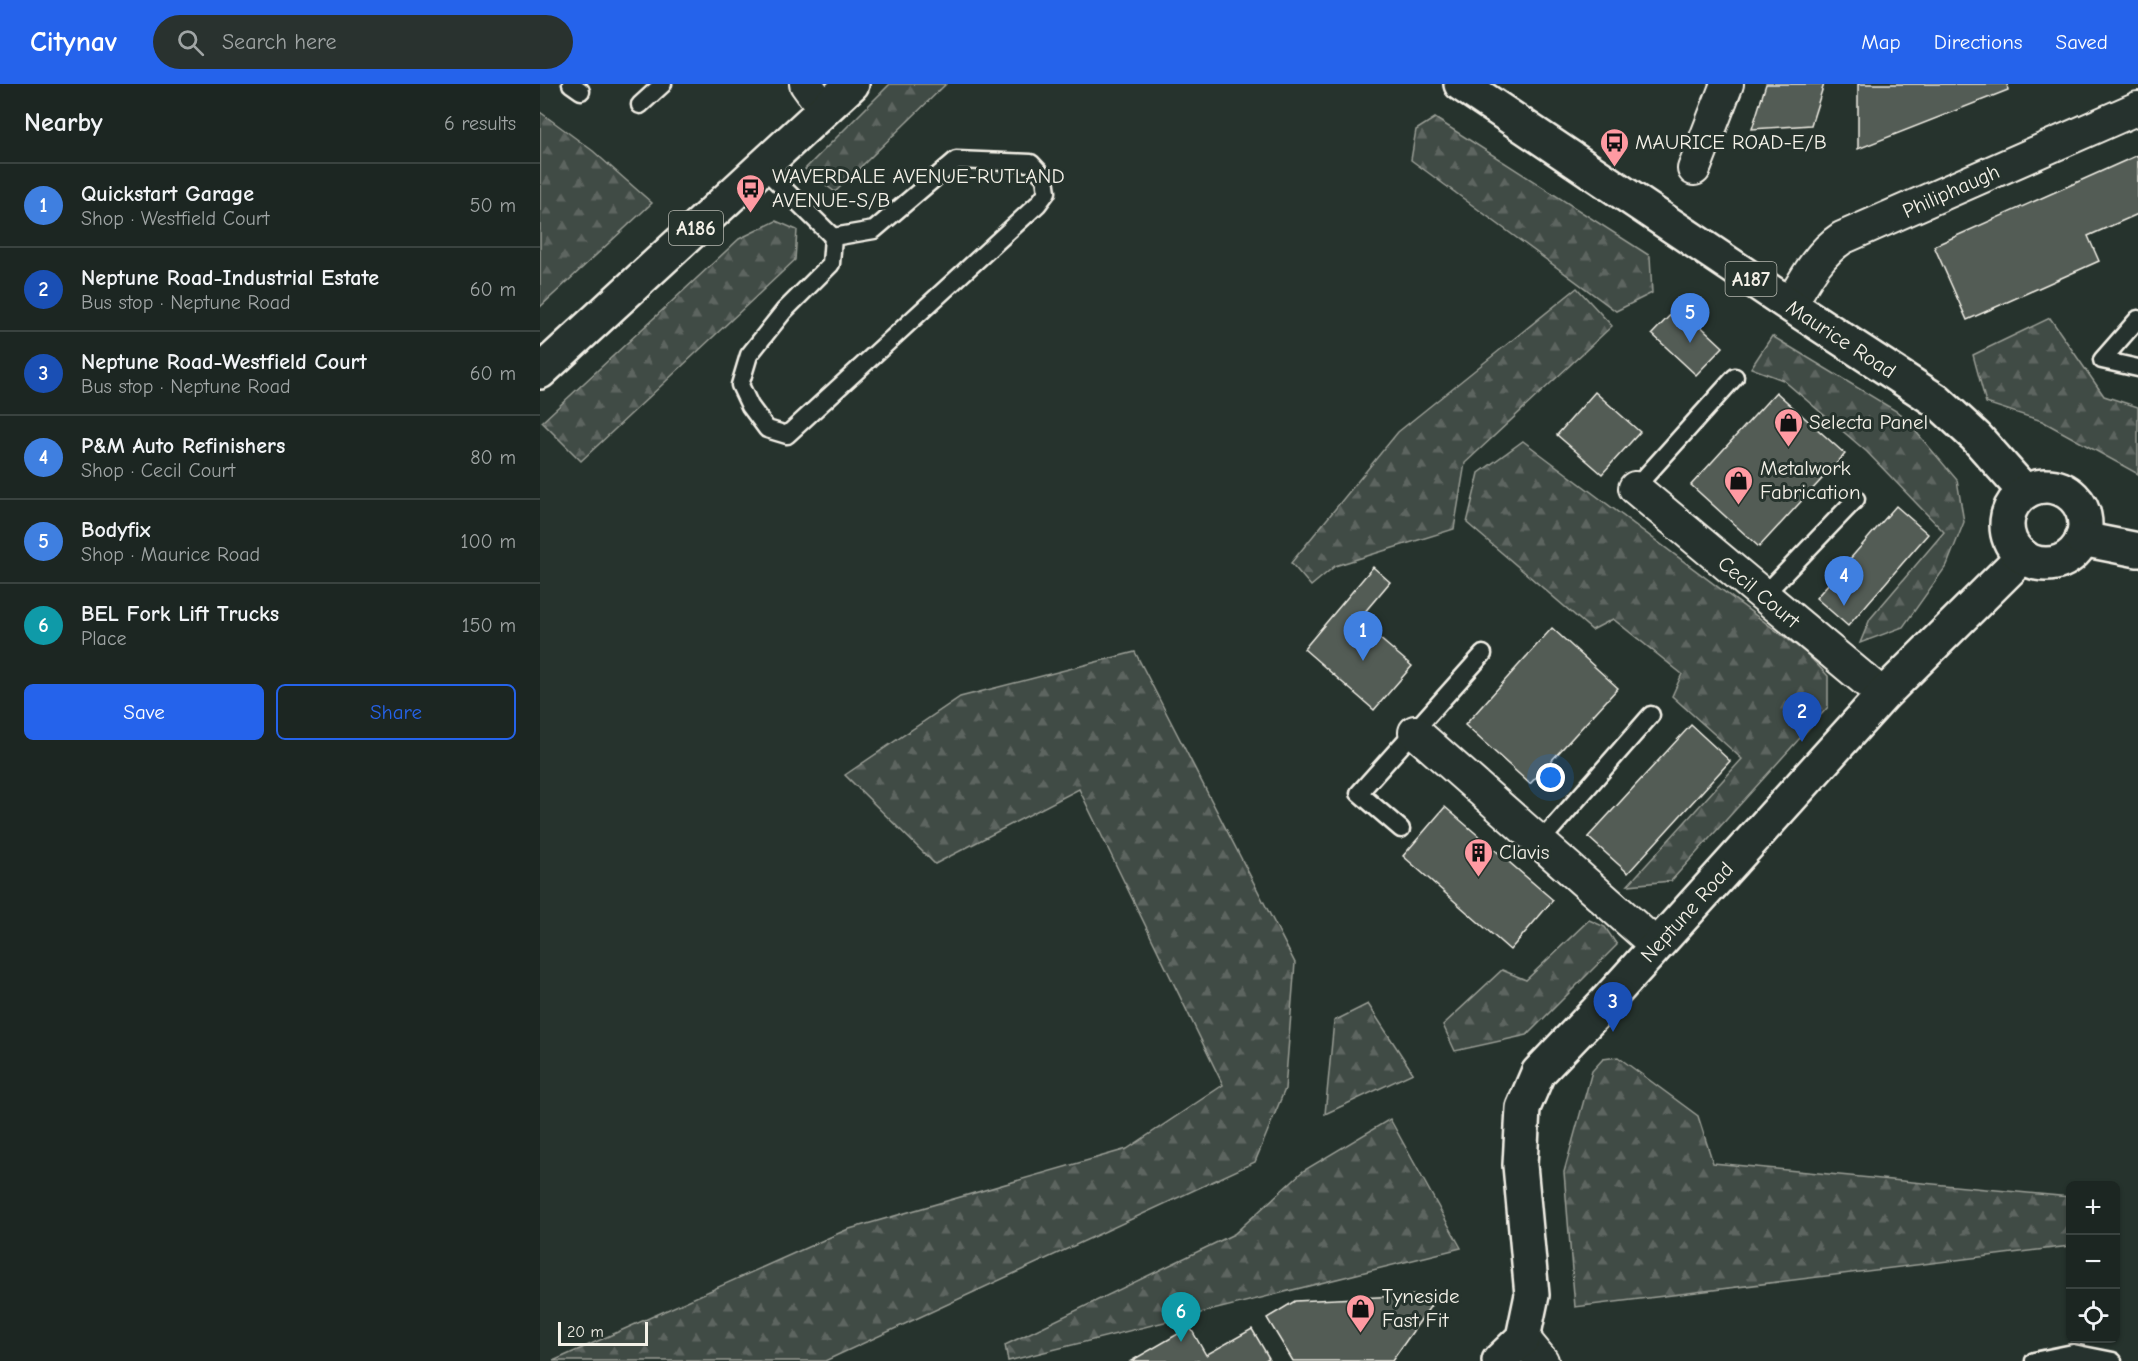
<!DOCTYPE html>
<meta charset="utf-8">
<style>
body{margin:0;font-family:"Comic Neue",sans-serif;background:#29322f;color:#f1f3f6}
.controls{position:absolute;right:18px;bottom:18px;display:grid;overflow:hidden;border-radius:9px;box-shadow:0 2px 4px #0004}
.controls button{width:54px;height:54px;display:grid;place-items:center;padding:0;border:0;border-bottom:2px solid #3a4340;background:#1c2622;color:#f1f3f6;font:30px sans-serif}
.scale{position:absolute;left:18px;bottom:15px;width:90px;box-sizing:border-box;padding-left:6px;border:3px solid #f4f1e8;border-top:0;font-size:16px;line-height:21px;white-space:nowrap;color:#f4f1e8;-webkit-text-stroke:4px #26332d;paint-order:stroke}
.you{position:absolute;left:1011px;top:694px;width:21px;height:21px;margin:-15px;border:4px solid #fff;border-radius:50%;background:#1a73e8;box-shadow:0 0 0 9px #1a73e833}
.badge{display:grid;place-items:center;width:39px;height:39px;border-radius:50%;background:#2563eb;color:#fff;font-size:20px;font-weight:700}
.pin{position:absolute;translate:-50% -50px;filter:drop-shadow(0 2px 3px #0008)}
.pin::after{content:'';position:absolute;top:32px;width:21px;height:18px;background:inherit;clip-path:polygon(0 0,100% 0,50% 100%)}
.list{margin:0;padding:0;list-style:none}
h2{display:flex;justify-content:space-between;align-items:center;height:78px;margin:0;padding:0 24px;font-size:26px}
h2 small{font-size:20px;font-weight:400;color:#a0a5a5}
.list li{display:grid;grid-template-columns:39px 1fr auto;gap:18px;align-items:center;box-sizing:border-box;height:84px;padding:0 24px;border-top:2px solid #3a4340}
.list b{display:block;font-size:22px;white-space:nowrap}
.list p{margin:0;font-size:20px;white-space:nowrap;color:#a0a5a5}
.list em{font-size:20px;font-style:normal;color:#a0a5a5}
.actions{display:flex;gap:12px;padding:18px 24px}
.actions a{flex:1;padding:14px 0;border:2px solid #2563eb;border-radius:9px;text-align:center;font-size:21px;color:#2563eb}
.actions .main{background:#2563eb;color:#fff}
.icon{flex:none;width:33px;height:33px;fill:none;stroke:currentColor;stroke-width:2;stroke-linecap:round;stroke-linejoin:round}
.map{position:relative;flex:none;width:1598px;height:1277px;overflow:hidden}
header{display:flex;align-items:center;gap:36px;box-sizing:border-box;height:84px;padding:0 30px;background:#2563eb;color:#fff}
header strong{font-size:28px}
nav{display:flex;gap:33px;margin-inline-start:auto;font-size:21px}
.search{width:420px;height:54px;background:#29322f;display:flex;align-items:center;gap:15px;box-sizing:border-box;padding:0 21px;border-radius:33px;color:#a0a5a5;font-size:22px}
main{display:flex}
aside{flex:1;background:#1c2622}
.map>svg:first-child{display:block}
.forest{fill:url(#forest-firs);stroke:#9a9e96;stroke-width:1.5}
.building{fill:#525c55;stroke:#f4f1e8;stroke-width:1.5}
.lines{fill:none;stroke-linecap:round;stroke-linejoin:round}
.lane-casing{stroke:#f4f1e8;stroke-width:21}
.street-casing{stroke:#f4f1e8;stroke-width:36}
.secondary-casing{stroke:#f4f1e8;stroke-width:38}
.primary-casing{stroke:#f4f1e8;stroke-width:38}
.lane{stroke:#26332d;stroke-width:16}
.street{stroke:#26332d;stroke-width:32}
.secondary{stroke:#26332d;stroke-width:33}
.primary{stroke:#26332d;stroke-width:33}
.labels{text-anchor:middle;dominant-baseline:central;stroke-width:6;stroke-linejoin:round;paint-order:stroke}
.shield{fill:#26332d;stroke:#b6b8b0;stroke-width:1.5}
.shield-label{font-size:20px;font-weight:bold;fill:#f4f1e8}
.poi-label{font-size:21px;fill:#f4f1e8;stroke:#26332d;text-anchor:start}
.street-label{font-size:21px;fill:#f4f1e8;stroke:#26332d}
</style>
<header>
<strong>Citynav</strong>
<div class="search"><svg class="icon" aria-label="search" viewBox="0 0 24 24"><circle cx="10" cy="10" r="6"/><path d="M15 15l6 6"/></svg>Search here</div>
<nav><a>Map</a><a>Directions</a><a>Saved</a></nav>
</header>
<main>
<aside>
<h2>Nearby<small>6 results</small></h2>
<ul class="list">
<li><span class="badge" style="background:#3f7fe0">1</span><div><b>Quickstart Garage</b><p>Shop · Westfield Court</p></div><em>50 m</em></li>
<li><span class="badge" style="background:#1a4fb4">2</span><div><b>Neptune Road-Industrial Estate</b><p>Bus stop · Neptune Road</p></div><em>60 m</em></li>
<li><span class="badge" style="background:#1a4fb4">3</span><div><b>Neptune Road-Westfield Court</b><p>Bus stop · Neptune Road</p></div><em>60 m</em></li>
<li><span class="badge" style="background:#3f7fe0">4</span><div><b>P&amp;M Auto Refinishers</b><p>Shop · Cecil Court</p></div><em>80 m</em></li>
<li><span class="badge" style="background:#3f7fe0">5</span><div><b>Bodyfix</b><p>Shop · Maurice Road</p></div><em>100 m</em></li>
<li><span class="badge" style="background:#0f9aa8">6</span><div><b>BEL Fork Lift Trucks</b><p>Place</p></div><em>150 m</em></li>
</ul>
<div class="actions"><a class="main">Save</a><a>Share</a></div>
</aside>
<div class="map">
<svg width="1598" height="1277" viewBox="0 0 1598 1277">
<defs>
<pattern id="forest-firs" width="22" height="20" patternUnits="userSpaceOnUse" patternTransform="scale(1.5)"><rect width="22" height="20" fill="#414b45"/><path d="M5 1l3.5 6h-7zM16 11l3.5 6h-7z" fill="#5d6560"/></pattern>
</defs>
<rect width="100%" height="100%" fill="#26332d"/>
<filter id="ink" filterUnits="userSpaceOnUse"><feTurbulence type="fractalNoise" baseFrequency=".0167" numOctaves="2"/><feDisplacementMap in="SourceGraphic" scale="12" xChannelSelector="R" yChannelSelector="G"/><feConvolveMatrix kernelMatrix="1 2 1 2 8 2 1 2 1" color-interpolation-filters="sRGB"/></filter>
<g filter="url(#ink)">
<g class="forest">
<polygon points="350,0 406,0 295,108 265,85"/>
<polygon points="0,28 53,67 112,119 0,223"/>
<polygon points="895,34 1110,172 1112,209 1076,227 871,76 876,46"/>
<polygon points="236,137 257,146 255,176 41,377 2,338 199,155"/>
<polygon points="1037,204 1072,242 925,379 914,445 795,482 771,502 751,479 858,348"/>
<polygon points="1510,234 1564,312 1598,323 1598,390 1502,337 1446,319 1433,271"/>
<polygon points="1232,252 1361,330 1417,396 1424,438 1407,481 1363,543 1320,559 1330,535 1404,448 1327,368 1243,296 1211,284"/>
<polygon points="983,357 1266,569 1288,592 1288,623 1131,797 1088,801 1202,675 1132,612 1142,590 1073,535 1052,546 927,439 939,389"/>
<polygon points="595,568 755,879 745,1005 715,1078 285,1277 13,1277 306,1146 587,1065 683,1001 539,705 395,780 305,691 420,613"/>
<polygon points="1049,836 1065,843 1077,861 987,951 915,967 903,941 962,886 986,896"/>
<polygon points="828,920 873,989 785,1030 794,937"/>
<polygon points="1078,973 1158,1032 1173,1079 1530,1113 1530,1162 1035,1223 1024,1088 1052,987 1063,975"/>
<polygon points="850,1035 921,1164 468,1277 465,1261 694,1150 763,1087"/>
</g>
<g class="building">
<polygon points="1226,0 1284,0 1271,41 1212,45"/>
<polygon points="1318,0 1467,0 1468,6 1318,65"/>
<polygon points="1598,71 1598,130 1548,152 1559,177 1427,236 1394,162"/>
<polygon points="1139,222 1183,263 1156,291 1112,250"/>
<polygon points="1055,308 1100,348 1062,390 1017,351"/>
<polygon points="1236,308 1305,370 1219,463 1151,401"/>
<polygon points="1356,422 1388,450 1308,542 1276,514"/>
<polygon points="833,483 850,498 818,536 872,582 834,626 764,565"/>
<polygon points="1012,544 1078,604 990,700 925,641"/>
<polygon points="1151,641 1190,677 1088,789 1048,753"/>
<polygon points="905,723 1013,816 970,866 863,772"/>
<polygon points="899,1210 852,1277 753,1277 727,1234 755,1217"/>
<polygon points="650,1243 666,1271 712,1245 729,1274 724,1277 591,1277"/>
</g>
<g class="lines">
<defs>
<g id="lane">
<polyline points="31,0 41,7"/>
<polyline points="100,21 123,0"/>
<polyline points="222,83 293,153 334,146 416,76 491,79 505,94 507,108 498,120 247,351 227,345 210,322 200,301 209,271 244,227 291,180 293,153"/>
<polyline points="1598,235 1562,276 1598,284"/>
<polyline points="1095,404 1195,293"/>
<polyline points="1223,512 1316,415"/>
<polyline points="861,745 819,709 943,570"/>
<polyline points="1000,758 1111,631"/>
<polyline points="1494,1277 1533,1269 1573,1277"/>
</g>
<g id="street">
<polyline points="266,0 284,25"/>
<polyline points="1154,85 1187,0"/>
<path d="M1250,221C1265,196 1277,171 1302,154L1598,24"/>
<polyline points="1095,404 1343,611"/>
<polyline points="875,648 1116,861"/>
<polyline points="983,1254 1002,1277"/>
</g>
<polyline id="secondary" points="959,1277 983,1254 992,1211 980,1081 983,1024 998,989 1064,920 1343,611 1483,472"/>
<g id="primary">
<polyline points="921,0 1250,221 1397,317 1436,353 1485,408"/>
<polyline points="0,288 312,0"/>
<circle cx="1506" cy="441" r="39"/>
<polyline points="1542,455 1598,466"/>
</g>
</defs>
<use href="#lane" class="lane-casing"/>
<use href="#street" class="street-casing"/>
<use href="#secondary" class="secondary-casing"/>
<use href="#primary" class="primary-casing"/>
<use href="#lane" class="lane"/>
<use href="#street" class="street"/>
<use href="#secondary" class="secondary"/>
<use href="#primary" class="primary"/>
</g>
</g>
<defs>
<symbol id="bus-pin" viewBox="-11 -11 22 30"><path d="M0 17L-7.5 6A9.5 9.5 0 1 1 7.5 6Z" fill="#ff9aa2" stroke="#26332d"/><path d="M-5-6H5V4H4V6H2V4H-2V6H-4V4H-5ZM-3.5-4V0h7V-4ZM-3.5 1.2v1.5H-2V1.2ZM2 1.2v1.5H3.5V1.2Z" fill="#111"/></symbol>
<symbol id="shop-pin" viewBox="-11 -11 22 30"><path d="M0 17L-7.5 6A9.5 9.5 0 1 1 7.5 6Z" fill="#ff9aa2" stroke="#26332d"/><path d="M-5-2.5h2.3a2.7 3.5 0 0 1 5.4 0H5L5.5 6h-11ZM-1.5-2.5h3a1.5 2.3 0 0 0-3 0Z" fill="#111"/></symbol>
<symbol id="building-pin" viewBox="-11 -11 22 30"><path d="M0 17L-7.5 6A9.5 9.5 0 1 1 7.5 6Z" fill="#ff9aa2" stroke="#26332d"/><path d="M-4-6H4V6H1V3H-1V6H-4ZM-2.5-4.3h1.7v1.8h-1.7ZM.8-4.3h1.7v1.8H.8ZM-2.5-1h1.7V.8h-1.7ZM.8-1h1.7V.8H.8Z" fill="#111"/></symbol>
</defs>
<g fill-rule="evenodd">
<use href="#bus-pin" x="1058" y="42" width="33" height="45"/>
<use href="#bus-pin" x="194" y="88" width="33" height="45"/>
<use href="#shop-pin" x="1232" y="322" width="33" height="45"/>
<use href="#shop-pin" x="1182" y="380" width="33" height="45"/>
<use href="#building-pin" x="922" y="752" width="33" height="45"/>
<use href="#shop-pin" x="804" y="1208" width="33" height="45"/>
</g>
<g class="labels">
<g class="shield">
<rect x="129" y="127" width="54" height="34" rx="4.5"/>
<rect x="1185.5" y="178" width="51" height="34" rx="4.5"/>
</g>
<g class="shield-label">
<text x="156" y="144">A186</text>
<text x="1211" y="195">A187</text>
</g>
<g class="poi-label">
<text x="1095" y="58">MAURICE ROAD-E/B</text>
<text x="232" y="92">WAVERDALE AVENUE-RUTLAND<tspan x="232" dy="24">AVENUE-S/B</tspan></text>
<text x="1269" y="338">Selecta Panel</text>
<text x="1220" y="384">Metalwork<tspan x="1220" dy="24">Fabrication</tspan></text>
<text x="959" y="768">Clavis</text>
<text x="842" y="1212">Tyneside<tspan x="842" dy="24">Fast Fit</tspan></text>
</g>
<g class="street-label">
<text transform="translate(1411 107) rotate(-24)">Philiphaugh</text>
<text transform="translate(1301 255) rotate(33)">Maurice Road</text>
<text transform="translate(1219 508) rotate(40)">Cecil Court</text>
<text transform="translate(1147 828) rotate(-48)">Neptune Road</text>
</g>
</g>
</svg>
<div class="controls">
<button>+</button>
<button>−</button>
<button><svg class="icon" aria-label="locate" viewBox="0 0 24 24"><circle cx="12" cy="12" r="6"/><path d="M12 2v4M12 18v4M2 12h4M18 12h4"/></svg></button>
</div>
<div class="scale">20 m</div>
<div class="you"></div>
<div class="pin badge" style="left:823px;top:577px;background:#3f7fe0">1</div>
<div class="pin badge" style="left:1262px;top:658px;background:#1a4fb4">2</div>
<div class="pin badge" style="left:1073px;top:948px;background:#1a4fb4">3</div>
<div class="pin badge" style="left:1304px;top:522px;background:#3f7fe0">4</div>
<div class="pin badge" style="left:1150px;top:259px;background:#3f7fe0">5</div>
<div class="pin badge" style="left:641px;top:1258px;background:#0f9aa8">6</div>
</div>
</main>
